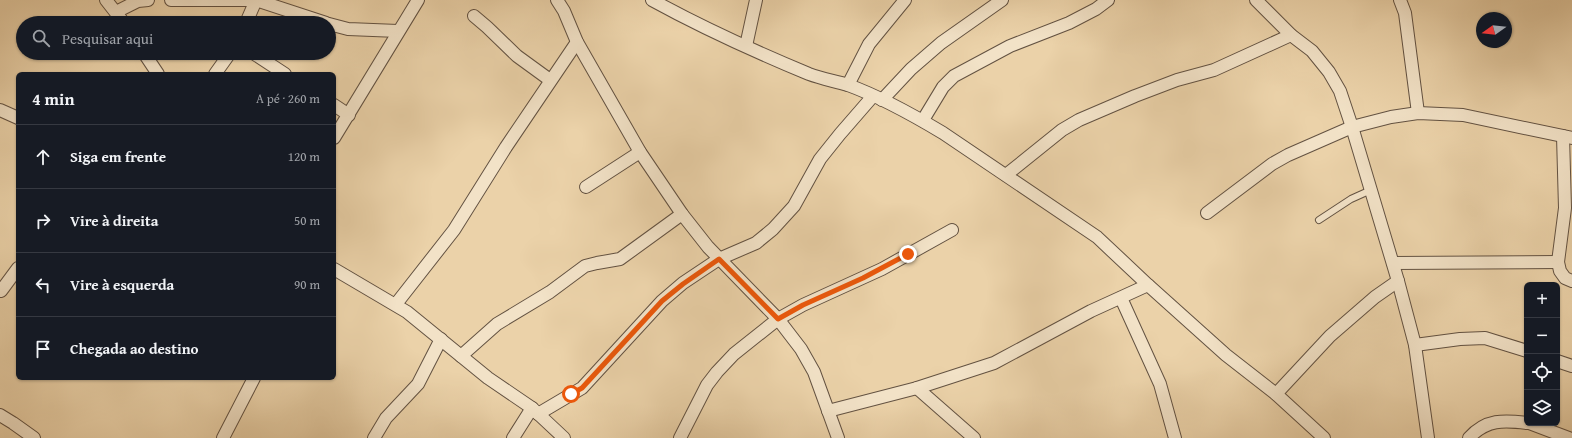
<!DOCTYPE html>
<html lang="pt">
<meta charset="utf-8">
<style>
body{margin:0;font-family:"Gentium Book Plus",serif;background:#242831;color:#f1f3f6}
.controls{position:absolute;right:12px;bottom:12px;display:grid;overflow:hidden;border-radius:6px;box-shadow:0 1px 3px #0004}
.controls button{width:36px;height:36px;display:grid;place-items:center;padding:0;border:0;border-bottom:1px solid #363941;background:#171b24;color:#f1f3f6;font:20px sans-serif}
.compass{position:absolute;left:1476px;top:12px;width:36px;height:36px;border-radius:50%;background:#171b24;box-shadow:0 1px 3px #0004;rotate:255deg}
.stop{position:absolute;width:12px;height:12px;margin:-9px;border:3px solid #ea580c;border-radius:50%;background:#fff}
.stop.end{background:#ea580c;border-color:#fff;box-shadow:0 1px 4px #0008}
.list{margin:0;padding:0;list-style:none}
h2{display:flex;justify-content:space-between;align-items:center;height:52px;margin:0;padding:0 16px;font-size:17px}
h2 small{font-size:13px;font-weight:400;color:#9ea1a6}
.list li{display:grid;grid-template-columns:26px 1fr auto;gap:12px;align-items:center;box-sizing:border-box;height:64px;padding:0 16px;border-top:1px solid #363941}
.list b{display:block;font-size:15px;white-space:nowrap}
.list em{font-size:13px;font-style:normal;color:#9ea1a6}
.icon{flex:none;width:22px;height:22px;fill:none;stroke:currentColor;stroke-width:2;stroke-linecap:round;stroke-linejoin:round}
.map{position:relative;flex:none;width:1572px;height:438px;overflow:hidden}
.search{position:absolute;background:#171b24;box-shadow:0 1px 3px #0004;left:16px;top:16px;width:320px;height:44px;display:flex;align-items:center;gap:10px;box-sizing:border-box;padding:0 14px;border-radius:22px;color:#9ea1a6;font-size:15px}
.panel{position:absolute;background:#171b24;box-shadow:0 1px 3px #0004;left:16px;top:72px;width:320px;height:308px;border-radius:6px}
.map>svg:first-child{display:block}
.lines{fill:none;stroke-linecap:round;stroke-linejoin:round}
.service-casing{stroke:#635242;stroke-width:8}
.minor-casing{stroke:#635242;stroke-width:14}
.service{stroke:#f2e2c7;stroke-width:6}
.minor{stroke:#f2e2c7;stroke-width:12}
.route{stroke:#ea580c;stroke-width:5}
</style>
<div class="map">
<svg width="1572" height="438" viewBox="0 0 1572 438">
<rect width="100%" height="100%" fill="#ebd2a9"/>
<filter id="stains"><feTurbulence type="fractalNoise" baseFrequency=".005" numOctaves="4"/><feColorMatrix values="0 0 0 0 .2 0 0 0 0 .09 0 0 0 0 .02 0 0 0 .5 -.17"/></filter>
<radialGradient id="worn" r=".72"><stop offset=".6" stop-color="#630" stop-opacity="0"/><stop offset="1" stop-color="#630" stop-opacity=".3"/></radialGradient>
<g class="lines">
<defs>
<polyline id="service" points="1319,220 1351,199 1371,190"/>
<g id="minor">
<polyline points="106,0 124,23"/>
<polyline points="171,0 256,0 326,23"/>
<polyline points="557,0 564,11 577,42 640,152 682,214 708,247 778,319 801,349 814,372 838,438"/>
<path d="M652,0C703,28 756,52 809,74C822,79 835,81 848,85C881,97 913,115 943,133L1097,237L1148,285L1226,355L1276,394L1324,438"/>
<polyline points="1256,0 1291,35 1312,51 1329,72 1340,91 1352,127 1398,281 1415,345 1428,438"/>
<polyline points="1400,0 1405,13 1418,113"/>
<polyline points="116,12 138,1 148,0"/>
<polyline points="474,16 487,27 517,56 550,80"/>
<polyline points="246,23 256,0"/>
<polyline points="329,24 348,29 398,31"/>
<polyline points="746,46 756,0"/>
<polyline points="144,53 158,74"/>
<polyline points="253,53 285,74"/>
<polyline points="215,74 230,53"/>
<polyline points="848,85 869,44 905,0"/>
<polyline points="882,100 911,69 941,43 1002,0"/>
<polyline points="334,105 349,115"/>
<polyline points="0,110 18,118"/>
<polyline points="923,120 943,87 954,76 1010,46 1069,23 1096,9 1108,0"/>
<polyline points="1563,136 1565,208 1558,262 1560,271 1565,278 1572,281"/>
<polyline points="334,138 418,0"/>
<polyline points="1006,175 1062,130 1079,120 1135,96 1177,80 1214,70 1291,35"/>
<polyline points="586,187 640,152"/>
<polyline points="1207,213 1272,164 1288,155 1352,127 1391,117 1418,113 1463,115 1572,138"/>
<polyline points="1393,263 1558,262"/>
<polyline points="334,269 407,312 488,378 532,408 564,438"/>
<polyline points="1,291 18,268"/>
<polyline points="1121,298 1160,384 1175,438"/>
<polyline points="396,304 454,230 506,147 577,42"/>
<polyline points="1415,345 1460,339 1485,338 1527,351"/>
<polyline points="461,356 497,324 550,292 585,266 597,263 620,259 682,214"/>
<polyline points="1557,361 1572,366"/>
<polyline points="917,388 974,438"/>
<polyline points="1276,394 1330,336 1375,297 1398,281"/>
<polyline points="828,411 917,388 994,363 1091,311 1148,285"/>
<polyline points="538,414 582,388 662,301 683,283 719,259 756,243 773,229 794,206 820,159 840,134 873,96"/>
<polyline points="0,415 13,423 34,438"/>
<polyline points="1529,423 1569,438"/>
<polyline points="223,438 254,378"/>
<polyline points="374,438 386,418 418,384 441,339"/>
<polyline points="513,438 532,408"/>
<polyline points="680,438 707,385 717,372 734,354 778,319 803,305 882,269 952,230"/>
<path d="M1469,438C1486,419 1504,420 1527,423"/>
</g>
</defs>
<use href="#service" class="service-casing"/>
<use href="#minor" class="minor-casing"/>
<use href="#service" class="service"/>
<use href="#minor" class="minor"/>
</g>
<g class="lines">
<polyline class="route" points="571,394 582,388 662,301 683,284 719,259 778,319 803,305 863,278 908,254"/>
</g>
<rect width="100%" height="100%" filter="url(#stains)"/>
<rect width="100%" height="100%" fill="url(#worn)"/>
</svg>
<div class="controls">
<button>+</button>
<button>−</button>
<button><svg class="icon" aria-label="locate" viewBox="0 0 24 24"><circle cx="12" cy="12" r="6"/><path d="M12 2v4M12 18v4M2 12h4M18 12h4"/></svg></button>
<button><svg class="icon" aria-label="layers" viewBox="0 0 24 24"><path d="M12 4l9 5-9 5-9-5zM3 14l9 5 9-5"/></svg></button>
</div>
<svg class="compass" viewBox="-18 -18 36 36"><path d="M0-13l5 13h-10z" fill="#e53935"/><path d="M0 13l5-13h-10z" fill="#9ea1a6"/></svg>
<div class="stop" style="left:571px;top:394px"></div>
<div class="stop end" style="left:908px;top:254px"></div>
<div class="search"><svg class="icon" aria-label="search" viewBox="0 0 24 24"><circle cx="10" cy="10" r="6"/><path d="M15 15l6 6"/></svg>Pesquisar aqui</div>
<section class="panel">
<h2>4 min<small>A pé · 260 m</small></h2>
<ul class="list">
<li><svg class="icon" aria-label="ahead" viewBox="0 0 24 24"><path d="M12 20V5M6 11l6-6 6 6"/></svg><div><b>Siga em frente</b></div><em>120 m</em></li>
<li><svg class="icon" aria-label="right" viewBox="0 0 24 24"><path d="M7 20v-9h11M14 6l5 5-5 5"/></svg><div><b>Vire à direita</b></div><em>50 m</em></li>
<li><svg class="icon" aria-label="left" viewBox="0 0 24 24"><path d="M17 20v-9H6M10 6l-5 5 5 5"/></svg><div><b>Vire à esquerda</b></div><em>90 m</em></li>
<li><svg class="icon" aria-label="arrive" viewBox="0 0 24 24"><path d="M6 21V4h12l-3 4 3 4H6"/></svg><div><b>Chegada ao destino</b></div></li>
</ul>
</section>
</div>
